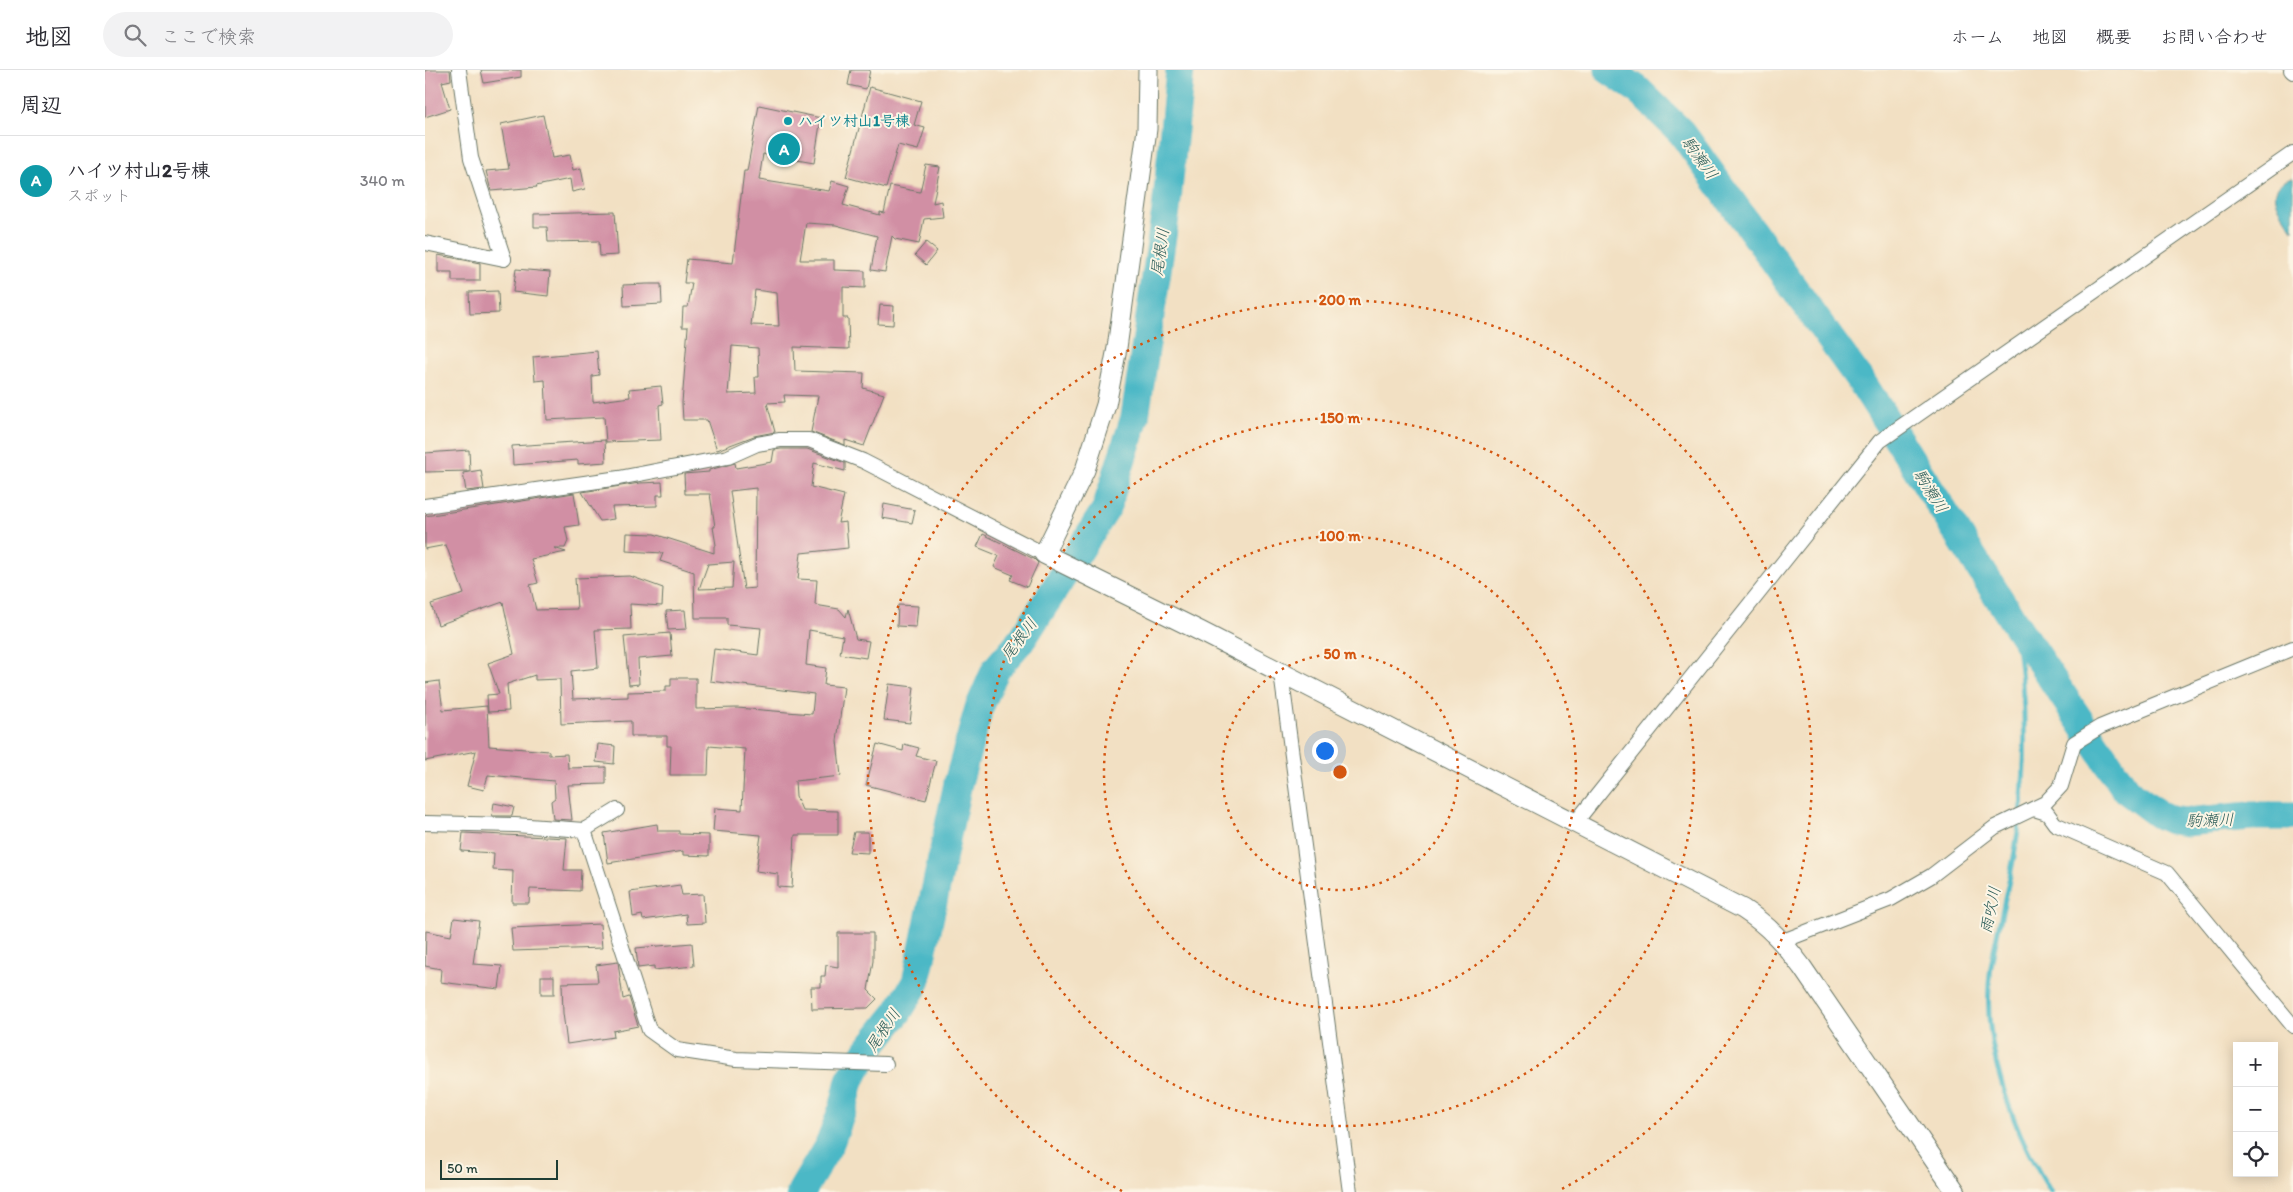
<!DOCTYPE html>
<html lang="ja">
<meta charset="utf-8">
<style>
body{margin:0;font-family:Itim,"Klee One",sans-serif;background:#f2f2f3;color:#2b2b33}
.controls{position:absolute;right:15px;bottom:15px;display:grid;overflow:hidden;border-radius:0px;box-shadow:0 2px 12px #0003}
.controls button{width:45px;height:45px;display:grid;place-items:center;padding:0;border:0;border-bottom:1px solid #e1e1e2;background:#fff;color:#2b2b33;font:25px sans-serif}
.scale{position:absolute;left:15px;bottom:12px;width:118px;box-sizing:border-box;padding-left:5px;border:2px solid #1f3d34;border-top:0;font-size:14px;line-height:18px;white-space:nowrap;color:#1f3d34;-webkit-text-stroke:4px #fcf5e5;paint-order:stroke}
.you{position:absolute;left:899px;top:680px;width:18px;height:18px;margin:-12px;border:4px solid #fff;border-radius:50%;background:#1a73e8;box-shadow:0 0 0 8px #1a73e833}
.badge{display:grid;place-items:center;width:32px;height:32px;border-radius:50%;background:#b45309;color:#fff;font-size:16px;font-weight:700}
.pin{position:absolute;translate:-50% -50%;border:2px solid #fff;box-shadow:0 1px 5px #0006}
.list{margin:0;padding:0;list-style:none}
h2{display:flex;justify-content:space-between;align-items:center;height:65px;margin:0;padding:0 20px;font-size:21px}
h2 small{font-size:16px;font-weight:400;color:#7c7c81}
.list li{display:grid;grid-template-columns:32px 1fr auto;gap:15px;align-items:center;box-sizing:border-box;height:90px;padding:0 20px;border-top:1px solid #e1e1e2}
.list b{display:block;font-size:19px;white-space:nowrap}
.list p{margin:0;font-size:16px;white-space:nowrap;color:#7c7c81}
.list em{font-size:16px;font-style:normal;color:#7c7c81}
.icon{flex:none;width:28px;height:28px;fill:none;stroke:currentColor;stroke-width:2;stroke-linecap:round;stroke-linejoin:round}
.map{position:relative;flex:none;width:1868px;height:1122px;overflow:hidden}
header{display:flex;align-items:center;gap:30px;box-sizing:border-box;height:70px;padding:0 25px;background:#fff;border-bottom:1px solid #e1e1e2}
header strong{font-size:24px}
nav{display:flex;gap:28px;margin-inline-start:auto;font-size:18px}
.search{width:350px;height:45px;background:#f2f2f3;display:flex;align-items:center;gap:12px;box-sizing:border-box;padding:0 18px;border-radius:28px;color:#7c7c81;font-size:19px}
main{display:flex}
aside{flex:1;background:#fff}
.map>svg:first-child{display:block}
.water{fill:#4bb8c6;stroke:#357a7d}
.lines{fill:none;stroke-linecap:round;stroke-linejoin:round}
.stream{stroke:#4bb8c6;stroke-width:5}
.river{stroke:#4bb8c6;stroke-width:29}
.building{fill:#d18fa4;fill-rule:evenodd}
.street-casing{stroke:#697666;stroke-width:16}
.secondary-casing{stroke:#697666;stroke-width:21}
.street{stroke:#fff;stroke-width:14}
.secondary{stroke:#fff;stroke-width:19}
.ring{fill:none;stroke:#d45610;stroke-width:2.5;stroke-dasharray:2.5 5}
.culture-dot{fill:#0f9aa8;stroke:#fcf5e5;stroke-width:2}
.labels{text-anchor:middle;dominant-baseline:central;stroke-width:4;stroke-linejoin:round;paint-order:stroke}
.culture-label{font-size:15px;font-weight:bold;fill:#0d838f;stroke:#fcf5e5;text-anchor:start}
.water-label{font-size:16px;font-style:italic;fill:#2a5c58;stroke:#fcf5e5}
.centre{fill:#d45610;stroke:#fcf5e5;stroke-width:2.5}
.ring-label{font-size:15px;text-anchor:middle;font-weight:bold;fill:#d45610;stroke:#fcf5e5;stroke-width:4;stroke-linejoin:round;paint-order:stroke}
</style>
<header>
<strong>地図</strong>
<div class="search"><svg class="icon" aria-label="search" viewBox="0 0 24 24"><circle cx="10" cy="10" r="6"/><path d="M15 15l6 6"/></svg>ここで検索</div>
<nav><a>ホーム</a><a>地図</a><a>概要</a><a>お問い合わせ</a></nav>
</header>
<main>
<aside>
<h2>周辺<small></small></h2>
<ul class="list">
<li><span class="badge" style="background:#0f9aa8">A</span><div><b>ハイツ村山2号棟</b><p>スポット</p></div><em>340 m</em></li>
</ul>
</aside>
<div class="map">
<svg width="1868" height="1122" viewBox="0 0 1868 1122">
<rect width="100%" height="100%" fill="#fcf5e5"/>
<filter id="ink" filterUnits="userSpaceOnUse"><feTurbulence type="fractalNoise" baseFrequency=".02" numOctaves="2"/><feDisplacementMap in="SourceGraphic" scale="10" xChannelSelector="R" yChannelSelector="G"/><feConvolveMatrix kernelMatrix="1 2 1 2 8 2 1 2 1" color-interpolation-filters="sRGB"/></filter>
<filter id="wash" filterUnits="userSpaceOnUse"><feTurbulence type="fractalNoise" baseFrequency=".0096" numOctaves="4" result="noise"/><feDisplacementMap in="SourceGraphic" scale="20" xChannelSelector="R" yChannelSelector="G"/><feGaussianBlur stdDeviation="1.12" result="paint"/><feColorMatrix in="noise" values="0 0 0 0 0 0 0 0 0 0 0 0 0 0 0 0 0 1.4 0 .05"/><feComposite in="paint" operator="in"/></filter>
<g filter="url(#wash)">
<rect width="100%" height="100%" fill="#f2e0c3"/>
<path class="water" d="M1868,108V160C1857,142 1835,117 1868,108Z"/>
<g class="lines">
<path class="stream" d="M1589,552C1603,628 1603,710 1589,786C1582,823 1572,860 1566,897C1554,971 1587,1060 1626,1122"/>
<g class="river">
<polyline points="1184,0 1212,19 1257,63 1440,317 1589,552 1701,720 1733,744 1746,750 1761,752 1825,746 1868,746"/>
<polyline points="376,1122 405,1073 419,1035 425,1010 442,981 473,942 491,912 533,713 554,638 571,599 598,568 681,439 710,347 741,140 755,0"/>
</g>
</g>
<g id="blocks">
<g class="building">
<polygon points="0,0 25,0 26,10 17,12 25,39 0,47"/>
<polygon points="56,0 96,0 96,7 59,13"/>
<polygon points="426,0 445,0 441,19 423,15"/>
<polygon points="445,17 496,31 489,55 500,58 493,80 473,75 461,118 421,107"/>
<path d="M334,35L396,48L389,93L338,84L334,110L404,121L407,111L424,116L418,135L455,145V142L459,143L465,116L495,122L501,95L515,97L508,133L516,131L518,147L499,149L494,174L470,169L467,166L460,202L446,200L452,166L411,155L381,153L375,190H409V200L440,201V218L418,217V248H423L424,279L369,277L370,301L439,303L438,318L459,324L439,376L420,370V375L386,362L393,326L359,325L360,332L342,333L350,362L329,366L292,380L282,350H258L257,333L263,257H257L258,237H263L267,213H259L262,189L308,193L319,101H322ZM330,220L352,223L354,256L326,255ZM307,276L333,278L334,307H330L331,323L303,324Z"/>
<polygon points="118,45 127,88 145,85 148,100 156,98 160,119 147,122 145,109 111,116 112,117 66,121 61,101 84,99 76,54"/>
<polygon points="190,142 193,185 175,186 174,171 123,172 122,157 109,157 109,144"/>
<polygon points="501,172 512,181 501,195 490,185"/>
<polygon points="13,185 55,193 55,211 27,211 27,202 13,202"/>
<polygon points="91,199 125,202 123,226 88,222"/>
<polygon points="222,214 236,214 237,234 199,236 198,215"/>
<polygon points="73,221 74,243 45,244 44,222"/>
<polygon points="455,235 469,236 468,255 453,254"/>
<polygon points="172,281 174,305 167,306 168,332 205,327 204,319 236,316 238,334 234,335 236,370 181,372 179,347 122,350 120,310 110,311 108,287"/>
<polygon points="180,370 181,392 153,394 153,390 88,395 87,376"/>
<path d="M356,379H382L420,393V401L389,393L386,417L419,425L413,453L421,452L423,478L376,483L373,509L392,510L390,535L414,539L421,547L423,539L431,569L444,571L441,588L415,584L418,566L384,560L381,595L401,598L399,615L419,617L412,671L416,706L370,711L371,726L377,740L413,741V765H370L367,818L353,817V804L331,801L336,765L288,761L290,738L317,740L320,679L284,676L283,705H245L246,676H242V666H206V651L136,654L135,609L110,610V605L82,614L84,641L63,642L62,625L74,624L63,593L89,584L78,532L13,555L6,534L39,524L21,475L0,479V446L149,423L154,455L140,457L143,471L140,478H129L141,482L106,489L113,513L105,515L111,540L152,539L150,508L205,506L238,518L237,536L205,534L206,559L170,560L173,598L146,601L148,629L203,627V622L241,621V616H246V608H271V639L312,638L387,644L389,624L285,611L289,579L333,585L336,558L302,555V548H270L269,502L235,491L238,483L201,481L202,463L229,464L289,483V476L291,475L288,457H290L285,424H260L259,404L284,402V400L310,393L311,398L347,392L349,380ZM331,418L330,518L319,519L305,421ZM309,492L307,518L274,519L283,494Z"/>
<polygon points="44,380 45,401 0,402 0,383"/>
<polygon points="56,400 59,419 41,421 38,403"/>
<polygon points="237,412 238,425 232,425 232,436 187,437 189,449 175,451 157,422 215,413"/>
<polygon points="459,434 490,440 487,453 457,448"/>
<polygon points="558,464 609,489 613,493 602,517 585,510 588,505 569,497 574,486 552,477"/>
<polygon points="473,535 493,536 491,557 472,556"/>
<polygon points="260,540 262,559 243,560 241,541"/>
<polygon points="245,563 247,586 213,589 214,614 204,615 199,567"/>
<polygon points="14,611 18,640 62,636 64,676 124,681 124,685 142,684 143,698 181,697 181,714 143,715 147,750 128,749 126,731 130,728 129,711 63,705 59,720 42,716 51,681 0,691 0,613"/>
<polygon points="464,614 489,617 485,653 459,650"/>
<polygon points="173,674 190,676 189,694 171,692"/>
<polygon points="452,674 478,681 479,674 494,678 491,686 511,691 501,730 441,715"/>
<polygon points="69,733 89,737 87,746 67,746"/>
<polygon points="232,754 233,761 254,761 254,764 284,765 284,786 258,785 258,781 183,793 179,763"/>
<polygon points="429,762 443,762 443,783 424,782"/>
<polygon points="38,763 142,768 139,800 156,800 155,821 105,819 104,833 87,833 88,801 68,800 69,783 36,781"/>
<polygon points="255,815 257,825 278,824 280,853 262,854 261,844 218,850 217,845 208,847 205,822"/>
<polygon points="29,848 54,851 48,894 77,896 74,919 15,912 16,899 0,896 1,861 26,866"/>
<polygon points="175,854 177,878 88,881 86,858"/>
<polygon points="413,863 448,863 448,891 443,920 452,929 443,938 387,939 386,917 396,917 396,906 400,906 401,895 413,897"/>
<polygon points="267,873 269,896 229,900 229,896 213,898 211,878"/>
<polygon points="193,892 198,929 204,927 213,956 188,961 189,967 142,974 138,943 137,913 173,912 171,895"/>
<rect x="116" y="906" width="13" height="18"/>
</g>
</g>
</g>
<g filter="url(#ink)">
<use href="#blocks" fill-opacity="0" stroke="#697666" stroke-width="1"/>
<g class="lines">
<defs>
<g id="street">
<polyline points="34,0 46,88 79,189"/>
<polyline points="1866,0 1868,2"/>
<polyline points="0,173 79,189"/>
<polyline points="0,436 194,408 303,387 332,374 355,370 384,370 438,391 619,484"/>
<polyline points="856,603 925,1122"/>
<polyline points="1609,739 1622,743 1630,754 1742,803 1868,956"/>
<polyline points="0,753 90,755 159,760 192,740"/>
<polyline points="1150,753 1455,371 1868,83"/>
<polyline points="159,760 224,960 252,980 311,989 461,994"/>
<polyline points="1358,871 1466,829 1506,806 1570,757 1620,733 1636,716 1649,673 1675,657 1868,578"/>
</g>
<path id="secondary" d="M723,0L722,59L715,111L692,278L681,335L660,400L619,484L775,561L1318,839C1344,856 1359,873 1377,897L1531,1122"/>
</defs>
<use href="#street" class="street-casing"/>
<use href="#secondary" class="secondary-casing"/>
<use href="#street" class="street"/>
<use href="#secondary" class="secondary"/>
</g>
</g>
<g class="ring">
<circle cx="915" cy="702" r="118"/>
<circle cx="915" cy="702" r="236"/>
<circle cx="915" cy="702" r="354"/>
<path d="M697 1121A472 472 0 1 1 1133 1121"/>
</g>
<circle class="culture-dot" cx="363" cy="51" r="5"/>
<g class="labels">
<g class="culture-label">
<text x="373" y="51">ハイツ村山1号棟</text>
</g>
<g class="water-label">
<text transform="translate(1275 88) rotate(54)">駒瀬川</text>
<text transform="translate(735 182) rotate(-82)">尾根川</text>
<text transform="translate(1506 421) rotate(58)">駒瀬川</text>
<text transform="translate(594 569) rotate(-53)">尾根川</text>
<text transform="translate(1785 750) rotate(-2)">駒瀬川</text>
<text transform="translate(1565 840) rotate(-78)">雨吹川</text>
<text transform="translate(458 960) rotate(-56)">尾根川</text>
</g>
</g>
<circle cx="915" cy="702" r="8" class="centre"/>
<g class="ring-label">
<text x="915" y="235">200 m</text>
<text x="915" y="353">150 m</text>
<text x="915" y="471">100 m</text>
<text x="915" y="589">50 m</text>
</g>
</svg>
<div class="controls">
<button>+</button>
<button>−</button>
<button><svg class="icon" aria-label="locate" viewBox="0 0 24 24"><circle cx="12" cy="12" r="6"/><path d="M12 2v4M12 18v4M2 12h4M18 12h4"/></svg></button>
</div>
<div class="scale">50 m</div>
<div class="you"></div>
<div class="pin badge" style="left:359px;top:79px;background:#0f9aa8">A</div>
</div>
</main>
